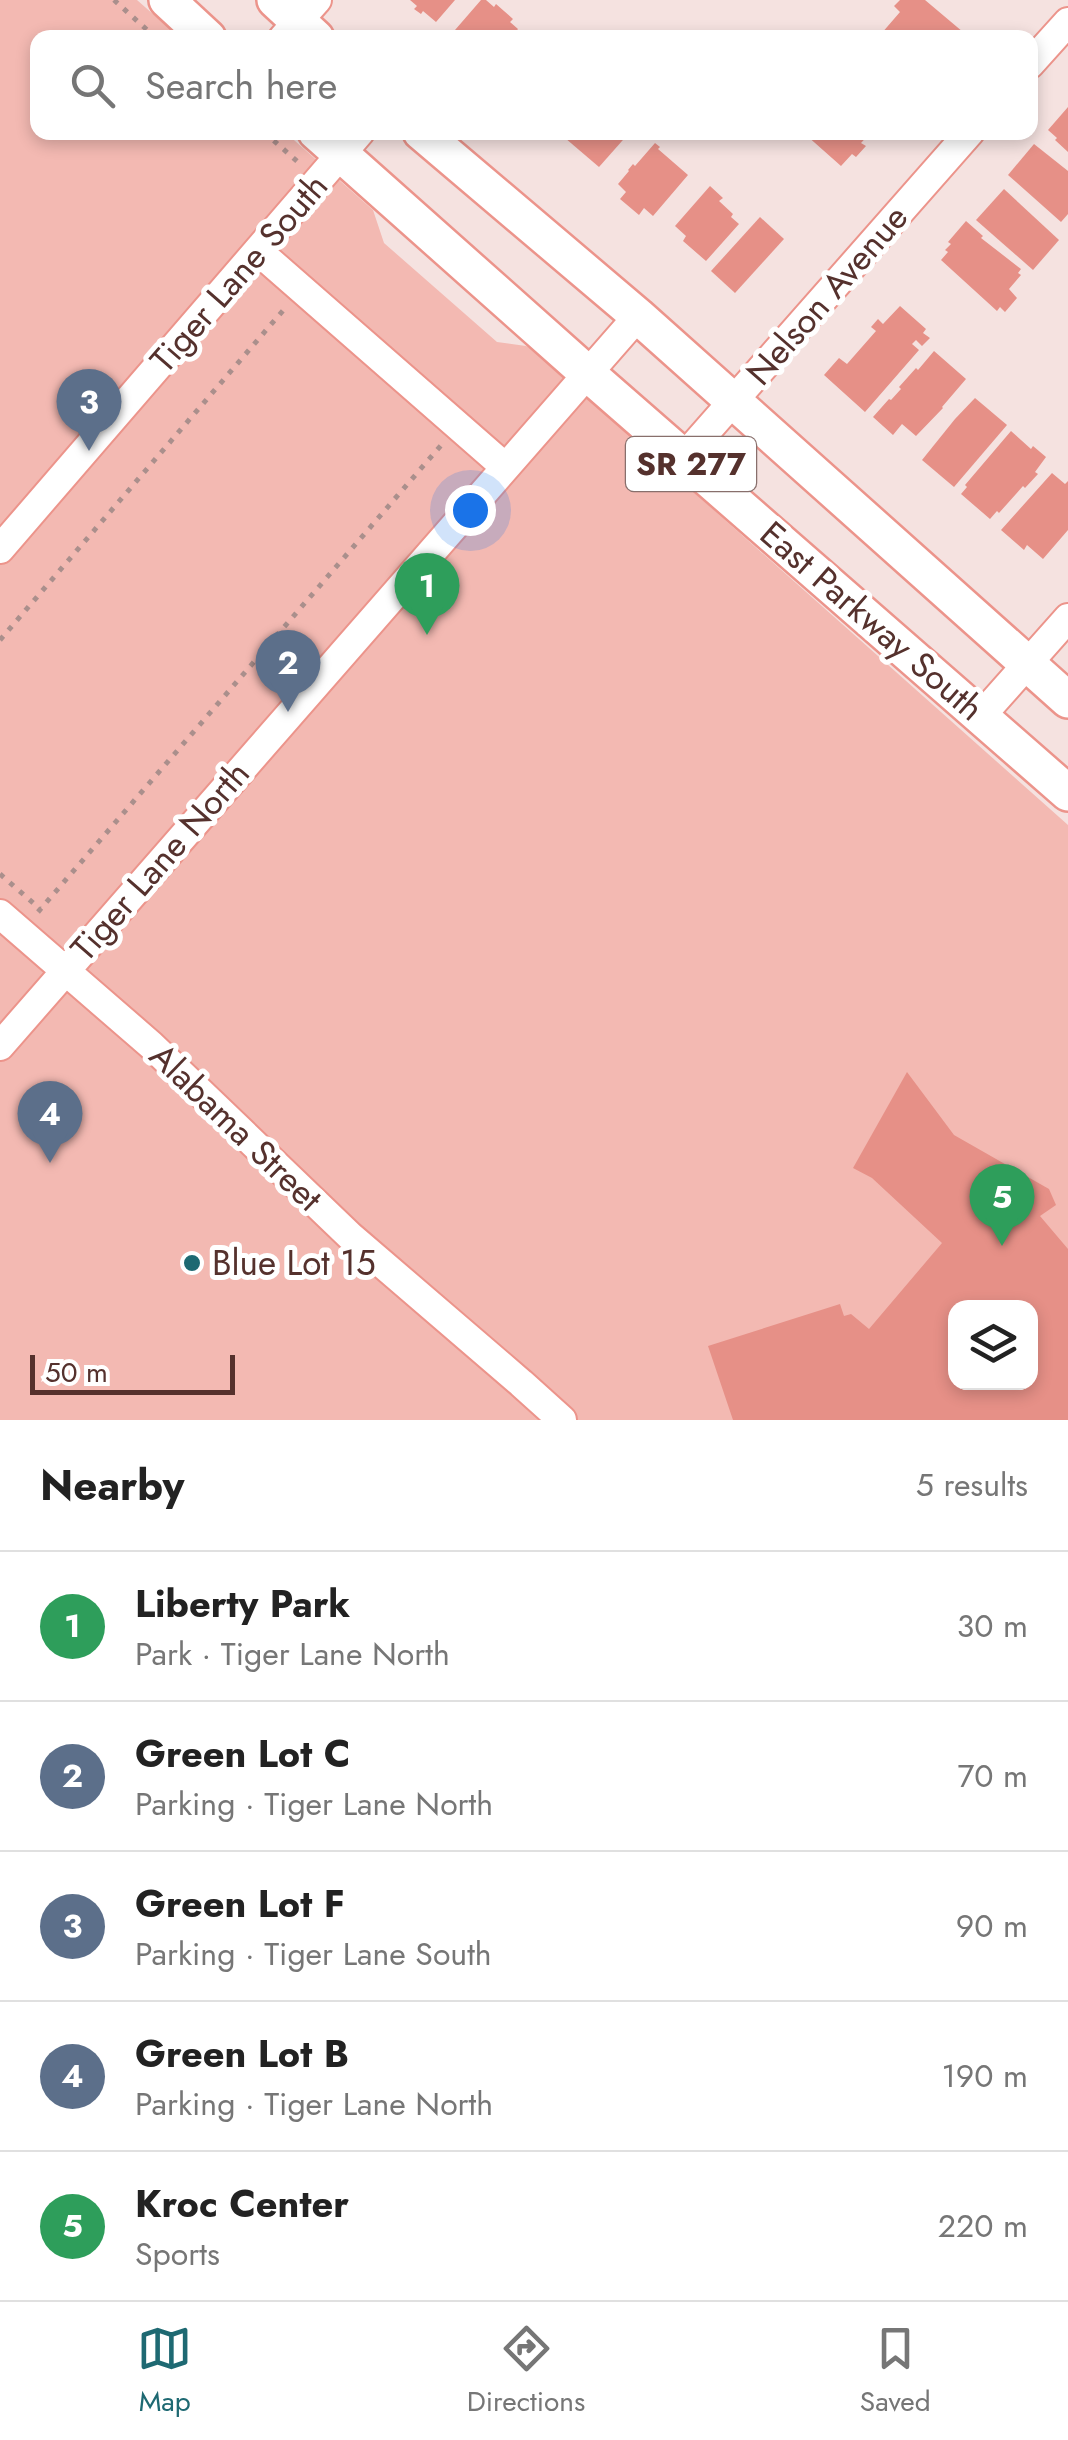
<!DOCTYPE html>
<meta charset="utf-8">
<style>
body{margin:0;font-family:Jost,sans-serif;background:#f6f6f6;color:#222}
.controls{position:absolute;right:30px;bottom:30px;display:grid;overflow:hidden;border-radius:20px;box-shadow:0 5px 15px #0003}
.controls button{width:90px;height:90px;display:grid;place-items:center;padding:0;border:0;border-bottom:2px solid #e0e0e0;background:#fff;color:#222;font:50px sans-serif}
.scale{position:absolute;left:30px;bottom:25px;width:205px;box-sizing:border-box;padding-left:10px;border:5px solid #55312d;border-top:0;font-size:28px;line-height:35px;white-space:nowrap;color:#55312d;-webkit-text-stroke:8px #fff;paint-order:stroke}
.you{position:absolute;left:470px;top:510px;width:35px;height:35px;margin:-25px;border:8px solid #fff;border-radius:50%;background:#1a73e8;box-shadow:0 0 0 15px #1a73e833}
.badge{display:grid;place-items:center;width:65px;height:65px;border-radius:50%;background:#1e6972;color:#fff;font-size:32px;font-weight:700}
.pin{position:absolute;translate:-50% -82px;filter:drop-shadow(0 2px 5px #0008)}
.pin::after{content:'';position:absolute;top:52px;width:35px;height:30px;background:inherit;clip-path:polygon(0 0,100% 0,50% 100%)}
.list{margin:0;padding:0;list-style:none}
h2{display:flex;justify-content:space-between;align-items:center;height:130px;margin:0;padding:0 40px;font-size:42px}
h2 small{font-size:32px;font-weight:400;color:#767676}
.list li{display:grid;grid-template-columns:65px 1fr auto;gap:30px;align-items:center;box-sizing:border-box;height:150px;padding:0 40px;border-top:2px solid #e0e0e0}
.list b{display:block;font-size:38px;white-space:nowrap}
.list p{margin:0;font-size:32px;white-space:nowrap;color:#767676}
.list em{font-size:32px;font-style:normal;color:#767676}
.icon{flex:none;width:55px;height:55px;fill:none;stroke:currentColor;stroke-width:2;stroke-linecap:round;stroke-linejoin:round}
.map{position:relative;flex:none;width:1068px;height:1420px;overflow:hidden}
.search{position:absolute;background:#fff;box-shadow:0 5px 15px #0003;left:30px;right:30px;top:30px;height:110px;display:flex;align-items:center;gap:25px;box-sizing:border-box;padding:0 35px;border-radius:20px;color:#767676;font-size:38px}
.sheet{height:880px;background:#fff}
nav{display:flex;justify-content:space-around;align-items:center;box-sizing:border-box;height:140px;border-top:2px solid #e0e0e0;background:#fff;font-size:28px;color:#767676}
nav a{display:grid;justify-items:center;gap:5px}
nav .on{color:#1e6972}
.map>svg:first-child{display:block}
.green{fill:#f3b9b2;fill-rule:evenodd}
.building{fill:#e69087;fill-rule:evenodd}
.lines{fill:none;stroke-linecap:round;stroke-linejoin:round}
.minor-casing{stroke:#ec948b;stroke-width:32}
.major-casing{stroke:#ec948b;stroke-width:40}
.path{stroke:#aa8f8c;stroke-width:5;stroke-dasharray:5 8;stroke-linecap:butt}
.minor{stroke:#fff;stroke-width:28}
.major{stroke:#fff;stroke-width:35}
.poi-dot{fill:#1e6972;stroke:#fff;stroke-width:4}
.labels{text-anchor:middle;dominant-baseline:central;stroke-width:10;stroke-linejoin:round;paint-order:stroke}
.shield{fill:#fff;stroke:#886f6c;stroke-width:2.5}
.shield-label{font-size:32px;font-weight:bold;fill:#55312d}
.street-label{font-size:35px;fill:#55312d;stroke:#fff}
.poi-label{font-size:35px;fill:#55312d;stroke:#fff;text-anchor:start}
</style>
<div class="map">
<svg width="1068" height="1420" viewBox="0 0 1068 1420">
<rect width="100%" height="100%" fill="#f5e2e0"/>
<path class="green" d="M0,0H137L179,37L38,38V132L286,133L373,210L384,243L497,342L526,346L535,351L1068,825V1420H0ZM956,1308H1030V1382H956Z"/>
<g class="building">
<polygon points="410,0 455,0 436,22 423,11 421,14 414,9 417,6"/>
<polygon points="481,0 486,0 494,7 496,4 513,19 510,22 518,29 511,38 452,38 457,32 455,30"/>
<polygon points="900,0 925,0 963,32 958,38 885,38 881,34 900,12 894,6"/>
<polygon points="1068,107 1068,152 1055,140 1057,138 1048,130"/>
<polygon points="570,132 630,132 599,167 565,138"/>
<polygon points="809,132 871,132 861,143 866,146 856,157 852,154 841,166 806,135"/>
<polygon points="655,143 660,147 658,149 688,175 653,216 644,208 639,215 620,199 626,192 618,184 629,171 628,170 633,164 635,166"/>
<polygon points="1034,144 1068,171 1068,214 1061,222 1008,175"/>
<polygon points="710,186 723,198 719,201 733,214 731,217 739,224 706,261 683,241 686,236 675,226"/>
<polygon points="1004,189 1059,240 1033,270 976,220"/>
<polygon points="760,217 784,239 735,293 711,271"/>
<polygon points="966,221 983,236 981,238 1021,269 1018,273 1021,275 1009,289 1017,298 1005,312 1000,307 997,311 941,260 948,252 945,250 951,244 948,242"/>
<polygon points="900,306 926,329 923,333 930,338 922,346 916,340 912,344 919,350 865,412 824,375 839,358 847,364 876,331 871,327 878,319 883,324"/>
<polygon points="934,351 966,379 942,407 943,408 916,436 902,424 893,435 873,417 889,399 891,400 901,389 899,387 916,368 918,370"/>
<polygon points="975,398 1007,425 954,487 922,460 955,419"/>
<polygon points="1011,431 1031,449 1033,446 1046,457 1035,472 1038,474 1025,488 1023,486 999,513 997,511 990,519 961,494 967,487 965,485"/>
<polygon points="1052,473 1065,484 1068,481 1068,530 1043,559 1027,545 1024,550 1001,530"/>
<path d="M907,1072L954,1135L1049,1189L1056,1205L1040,1216L1068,1249V1420H733L708,1346L840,1304L844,1316L851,1314L869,1329L942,1243L872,1178L853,1168ZM956,1308H1030V1382H956Z"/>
</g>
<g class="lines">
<defs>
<g id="minor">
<polyline points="283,38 317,0"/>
<polyline points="1030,64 1068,22"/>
<polyline points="258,251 505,467"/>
<polyline points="683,458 970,132"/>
<polyline points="0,549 360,132"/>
<polyline points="981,716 1068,618"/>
<polyline points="0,914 151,1045 350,1236 521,1383 562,1420"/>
<polyline points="0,1046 638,316"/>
</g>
<g id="major">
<polyline points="167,0 208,38"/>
<polyline points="275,0 316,38"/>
<polyline points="316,132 587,373 1068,793"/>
<polyline points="421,132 638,316 1068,700"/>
</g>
</defs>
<use href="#minor" class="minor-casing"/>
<use href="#major" class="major-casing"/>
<g class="path">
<polyline points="114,0 156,38"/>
<polyline points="264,132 299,163"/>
<polyline points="0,640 286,307"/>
<polyline points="0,874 40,909"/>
<polyline points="38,912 443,443"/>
</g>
<use href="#minor" class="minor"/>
<use href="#major" class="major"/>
</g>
<circle class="poi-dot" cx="192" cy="1263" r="10"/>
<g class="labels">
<rect class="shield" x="626" y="437" width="130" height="54" rx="8"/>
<g class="shield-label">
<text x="691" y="464">SR 277</text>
</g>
<g class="street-label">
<text transform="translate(239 273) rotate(-49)">Tiger Lane South</text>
<text transform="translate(827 295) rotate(-49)">Nelson Avenue</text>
<text transform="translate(872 621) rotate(41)">East Parkway South</text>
<text transform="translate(160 861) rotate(-49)">Tiger Lane North</text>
<text transform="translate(236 1127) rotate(44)">Alabama Street</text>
</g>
<g class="poi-label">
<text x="212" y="1263">Blue Lot 15</text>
</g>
</g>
</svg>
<div class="controls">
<button><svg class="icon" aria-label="layers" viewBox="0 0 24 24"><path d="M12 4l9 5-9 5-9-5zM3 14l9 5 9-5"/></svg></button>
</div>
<div class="scale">50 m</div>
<div class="you"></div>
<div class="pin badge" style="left:427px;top:635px;background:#2e9e5b">1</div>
<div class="pin badge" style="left:288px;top:712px;background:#5c6f8a">2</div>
<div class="pin badge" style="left:89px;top:451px;background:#5c6f8a">3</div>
<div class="pin badge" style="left:50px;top:1163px;background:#5c6f8a">4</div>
<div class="pin badge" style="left:1002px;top:1246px;background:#2e9e5b">5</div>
<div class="search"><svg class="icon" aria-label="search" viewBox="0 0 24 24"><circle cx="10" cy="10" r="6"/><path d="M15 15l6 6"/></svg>Search here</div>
</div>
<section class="sheet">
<h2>Nearby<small>5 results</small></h2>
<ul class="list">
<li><span class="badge" style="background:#2e9e5b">1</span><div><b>Liberty Park</b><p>Park · Tiger Lane North</p></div><em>30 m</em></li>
<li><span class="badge" style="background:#5c6f8a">2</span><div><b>Green Lot C</b><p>Parking · Tiger Lane North</p></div><em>70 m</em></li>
<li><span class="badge" style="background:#5c6f8a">3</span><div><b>Green Lot F</b><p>Parking · Tiger Lane South</p></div><em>90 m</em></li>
<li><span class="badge" style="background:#5c6f8a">4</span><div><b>Green Lot B</b><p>Parking · Tiger Lane North</p></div><em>190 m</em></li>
<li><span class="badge" style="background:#2e9e5b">5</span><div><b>Kroc Center</b><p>Sports</p></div><em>220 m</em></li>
</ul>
</section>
<nav>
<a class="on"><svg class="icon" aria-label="map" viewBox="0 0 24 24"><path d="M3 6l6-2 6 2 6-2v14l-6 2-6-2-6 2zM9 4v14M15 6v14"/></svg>Map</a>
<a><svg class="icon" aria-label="directions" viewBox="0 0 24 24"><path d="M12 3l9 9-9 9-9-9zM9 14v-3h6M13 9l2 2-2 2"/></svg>Directions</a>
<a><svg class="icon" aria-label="saved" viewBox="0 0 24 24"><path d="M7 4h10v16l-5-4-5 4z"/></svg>Saved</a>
</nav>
